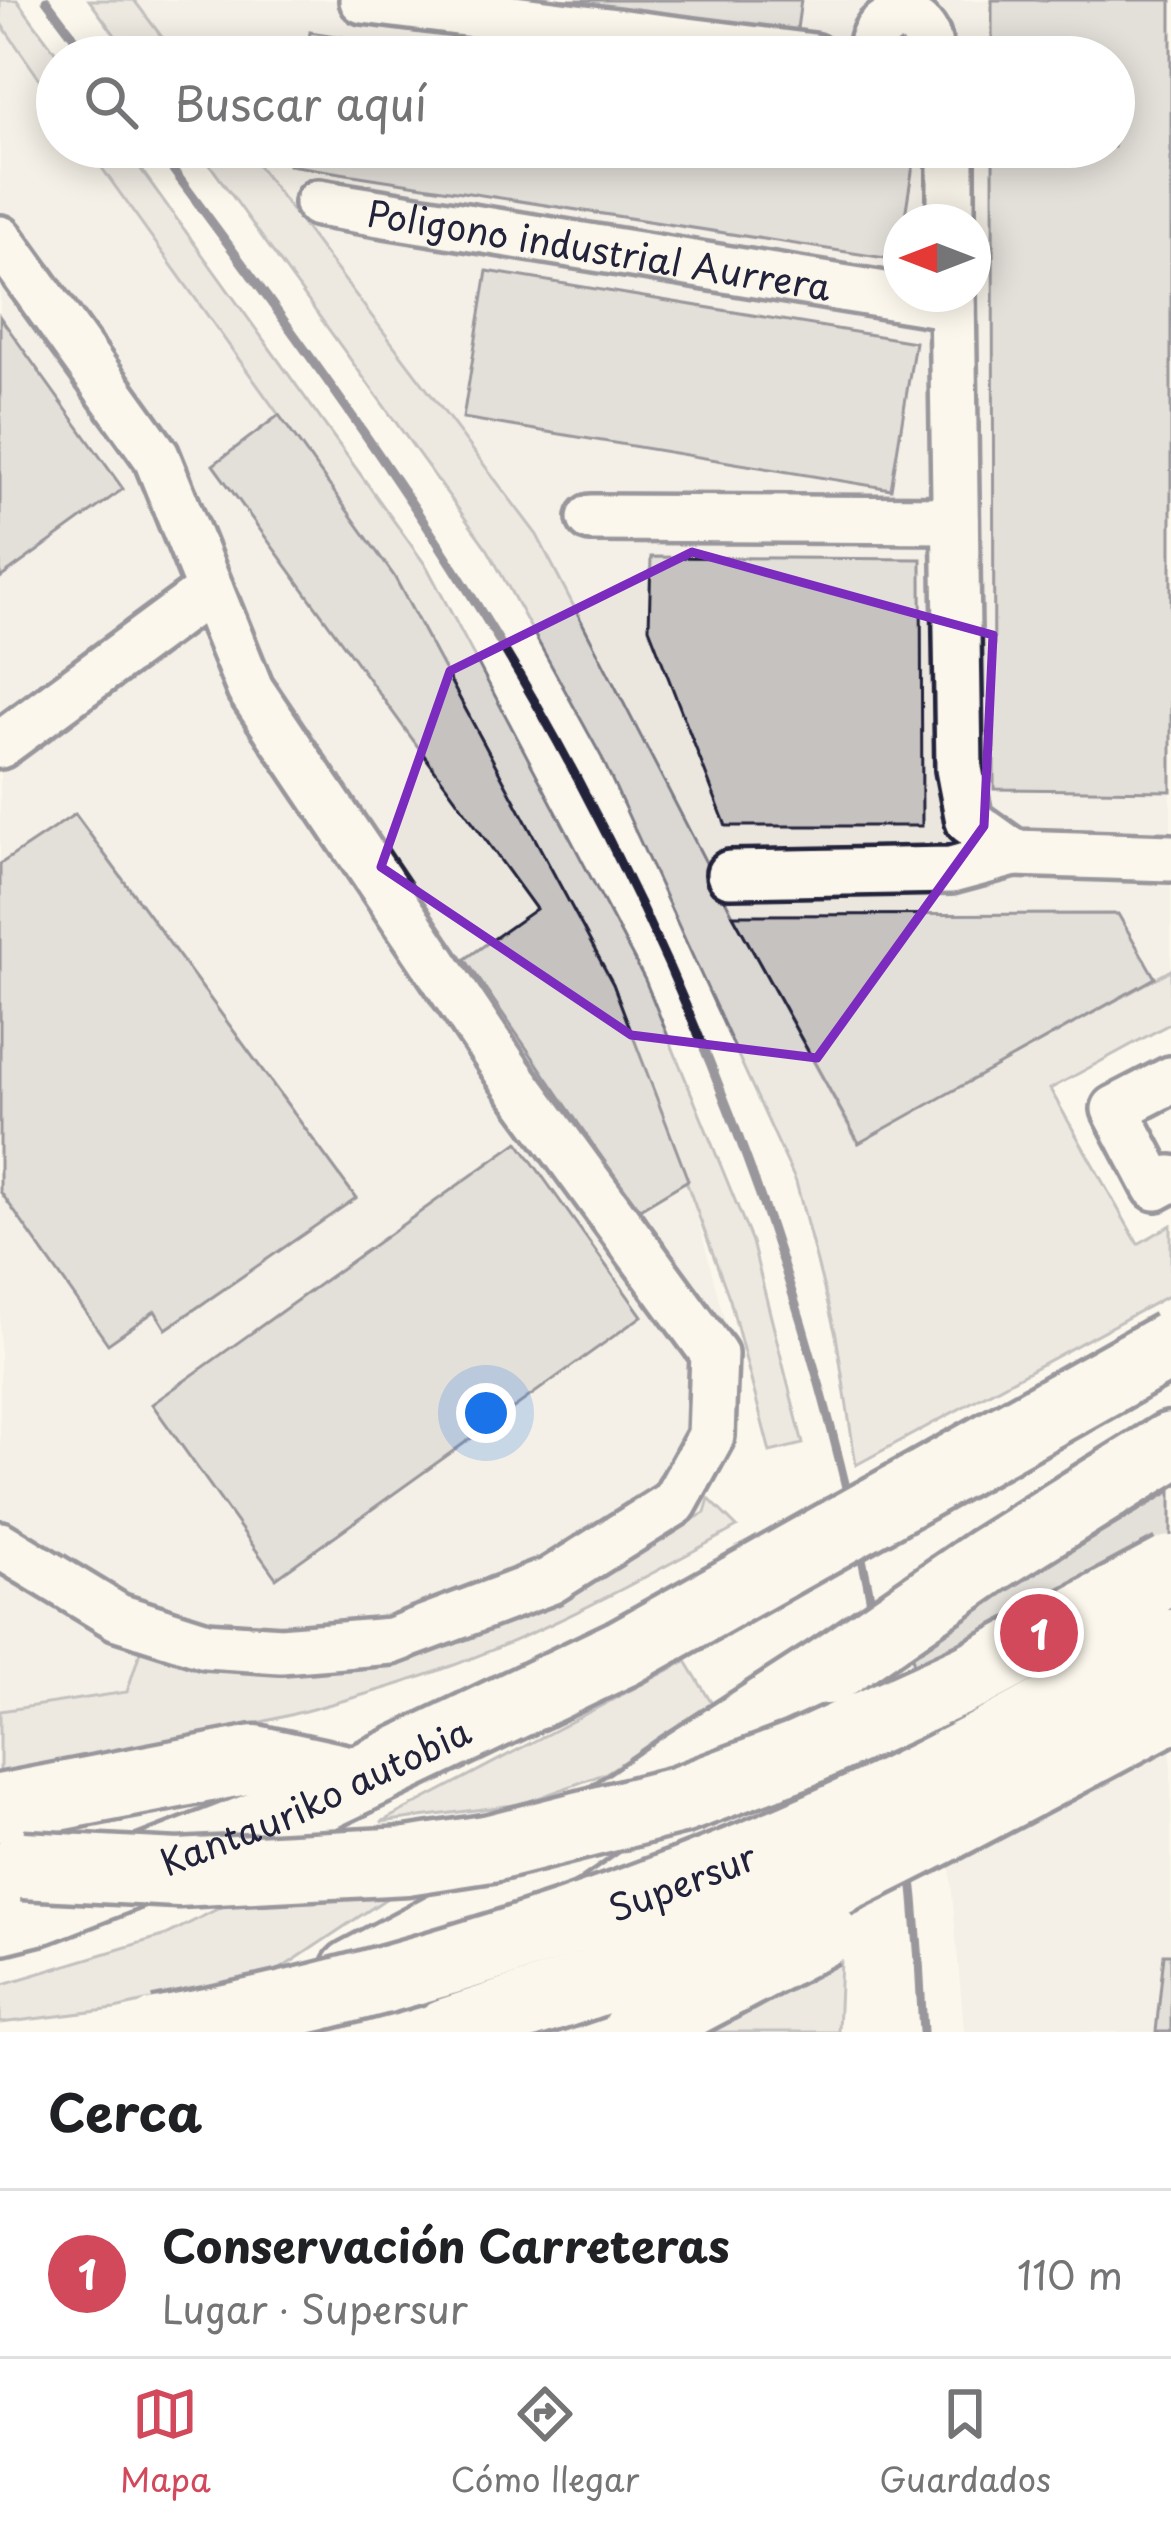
<!DOCTYPE html>
<html lang="es">
<meta charset="utf-8">
<style>
body{margin:0;font-family:"Playpen Sans",sans-serif;background:#f6f6f6;color:#202124}
.compass{position:absolute;left:883px;top:204px;width:108px;height:108px;border-radius:50%;background:#fff;box-shadow:0 6px 30px #0003;rotate:270deg}
.you{position:absolute;left:486px;top:1413px;width:42px;height:42px;margin:-30px;border:9px solid #fff;border-radius:50%;background:#1a73e8;box-shadow:0 0 0 18px #1a73e833}
.badge{display:grid;place-items:center;width:78px;height:78px;border-radius:50%;background:#d1495b;color:#fff;font-size:39px;font-weight:700}
.pin{position:absolute;translate:-50% -50%;border:6px solid #fff;box-shadow:0 3px 12px #0006}
.list{margin:0;padding:0;list-style:none}
h2{display:flex;justify-content:space-between;align-items:center;height:156px;margin:0;padding:0 48px;font-size:51px}
h2 small{font-size:39px;font-weight:400;color:#757577}
.list li{display:grid;grid-template-columns:78px 1fr auto;gap:36px;align-items:center;box-sizing:border-box;height:168px;padding:0 48px;border-top:3px solid #e0e0e0}
.list b{display:block;font-size:45px;white-space:nowrap}
.list p{margin:0;font-size:39px;white-space:nowrap;color:#757577}
.list em{font-size:39px;font-style:normal;color:#757577}
.icon{flex:none;width:66px;height:66px;fill:none;stroke:currentColor;stroke-width:2;stroke-linecap:round;stroke-linejoin:round}
.map{position:relative;flex:none;width:1171px;height:2032px;overflow:hidden}
.search{position:absolute;background:#fff;box-shadow:0 6px 30px #0003;left:36px;right:36px;top:36px;height:132px;display:flex;align-items:center;gap:30px;box-sizing:border-box;padding:0 42px;border-radius:66px;color:#757577;font-size:45px}
.sheet{height:324px;background:#fff}
nav{display:flex;justify-content:space-around;align-items:center;box-sizing:border-box;height:168px;border-top:3px solid #e0e0e0;background:#fff;font-size:33px;color:#757577}
nav a{display:grid;justify-items:center;gap:6px}
nav .on{color:#d1495b}
.map>svg:first-child{display:block}
.built{fill:#ebe7df;fill-rule:evenodd}
.green{fill:#dbd8d3;stroke:#7e7d87;stroke-width:3}
.building{fill:#c6c2c0;stroke:#22223b;stroke-width:3}
.lines{fill:none;stroke-linecap:round;stroke-linejoin:round}
.minor-casing{stroke:#22223b;stroke-width:54}
.highway-casing{stroke:#22223b;stroke-width:75}
.minor{stroke:#fbf7ec;stroke-width:45}
.highway{stroke:#fbf7ec;stroke-width:66}
.rail{stroke:#22223b;stroke-width:9}
.highway-bridge-casing{stroke:#22223b;stroke-width:75;stroke-linecap:butt}
.highway-bridge{stroke:#fbf7ec;stroke-width:66}
.marked{fill:none;stroke:#7b2cbf;stroke-width:9;stroke-linejoin:round}
.labels{text-anchor:middle;dominant-baseline:central;stroke-width:12;stroke-linejoin:round;paint-order:stroke}
.street-label{font-size:36px;fill:#22223b;stroke:#fbf7ec}
</style>
<div class="map">
<svg width="1171" height="2032" viewBox="0 0 1171 2032">
<rect width="100%" height="100%" fill="#fbf7ec"/>
<filter id="ink" filterUnits="userSpaceOnUse"><feTurbulence type="fractalNoise" baseFrequency=".00833" numOctaves="2"/><feDisplacementMap in="SourceGraphic" scale="24" xChannelSelector="R" yChannelSelector="G"/><feConvolveMatrix kernelMatrix="1 2 1 2 8 2 1 2 1" color-interpolation-filters="sRGB"/></filter>
<g filter="url(#ink)">
<g class="built">
<path d="M134,0H1171V969L859,1143L733,915L537,535L244,147H1114V57H177ZM901,222H973V294H901Z"/>
<polygon points="0,22 57,104 57,147 87,147 394,576 613,984 688,1180 739,1376 705,1513 523,1609 0,1736"/>
<polygon points="1171,1516 1171,2032 964,2032 948,1848"/>
</g>
<g class="green">
<polygon points="0,0 17,0 59,57 57,104 0,22"/>
<polygon points="89,0 134,0 177,57 131,57"/>
<polygon points="87,147 125,147 427,567 645,980 752,1242 803,1444 770,1452 730,1300 613,984 394,576"/>
<polygon points="197,147 244,147 537,535 733,915 858,1143 1171,970 1171,1023 1050,1089 1138,1244 1171,1225 1171,1294 856,1465 836,1335 796,1182 601,756 488,550"/>
<path d="M709,1499L737,1527C629,1587 518,1647 399,1684C269,1725 133,1751 0,1779V1711L127,1692L145,1636L278,1662L523,1609L705,1513Z"/>
<polygon points="686,1661 714,1707 604,1774 522,1804 381,1822"/>
<polygon points="405,1886 276,1972 115,2009 0,2023 0,1985 166,1935 245,1895"/>
<polygon points="841,1959 838,2032 699,2032"/>
</g>
<g class="building">
<polygon points="557,0 801,0 796,36"/>
<polygon points="992,0 1171,0 1171,791 994,789 993,147 1114,147 1114,57 992,57"/>
<polygon points="310,32 470,57 306,57"/>
<polygon points="292,147 916,147 904,222 901,222 898,260 289,165"/>
<polygon points="487,271 915,342 891,489 463,418"/>
<polygon points="0,317 123,489 0,578"/>
<polygon points="279,415 394,576 613,984 688,1180 638,1210 465,959 536,909 213,465"/>
<polygon points="651,557 921,559 922,826 726,826 649,628"/>
<polygon points="75,814 356,1198 166,1329 155,1311 108,1344 0,1191 0,864"/>
<polygon points="1118,914 1155,978 859,1143 733,915"/>
<polygon points="518,1142 642,1316 276,1578 152,1404"/>
<polygon points="1171,1491 1171,1617 935,1749 910,1648"/>
<polygon points="1164,1954 1171,1954 1171,2032 1156,2032"/>
</g>
<g class="lines">
<defs>
<g id="minor">
<polyline points="363,0 813,57"/>
<path d="M872,57C866,7 934,6 929,57"/>
<polyline points="951,147 951,222"/>
<path id="s1" d="M318,203L952,306"/>
<polyline points="0,239 156,456 250,689 509,1074 714,1354 711,1436 674,1503 550,1581 391,1641 281,1650 206,1645 118,1617 0,1545"/>
<polyline points="952,294 959,769 969,821 1014,853 1171,858"/>
<polyline points="591,518 955,520"/>
<polyline points="0,745 210,590"/>
<polyline points="730,874 951,870 1014,853"/>
<polyline points="1171,1080 1115,1109 1156,1187 1171,1179"/>
</g>
<g id="highway">
<polyline points="1105,1487 1171,1446"/>
<polyline points="0,1808 255,1759 356,1781"/>
<path id="s2" d="M0,1920L40,1910L285,1815L623,1653"/>
<polyline points="354,1973 480,1906 681,1766 828,1671"/>
</g>
</defs>
<use href="#minor" class="minor-casing"/>
<use href="#highway" class="highway-casing"/>
<use href="#minor" class="minor"/>
<use href="#highway" class="highway"/>
<g class="rail">
<polyline points="46,0 89,57"/>
<path d="M156,147C307,349 459,555 577,778C782,1163 904,1596 923,2032"/>
</g>
<defs>
<g id="highway-bridge">
<polyline points="623,1653 1171,1345"/>
<polyline points="828,1671 987,1561 1105,1487"/>
<polyline points="22,1865 178,1873 407,1861 491,1848 680,1800 797,1756 972,1676 1171,1569"/>
<path id="s3" d="M158,2032C359,1994 560,1932 750,1855C895,1796 1034,1719 1171,1642"/>
<path d="M446,2032C556,1997 666,1961 772,1913C908,1850 1039,1778 1171,1708"/>
<polyline points="635,2032 823,1932"/>
</g>
</defs>
<use href="#highway-bridge" class="highway-bridge-casing"/>
<use href="#highway-bridge" class="highway-bridge"/>
</g>
</g>
<path d="M0 0H1171V2032H0ZM692,552L993,635L984,826L817,1058L631,1035L381,867L450,671Z" fill="#fbf7ec" fill-opacity=".55" fill-rule="evenodd"/>
<path class="marked" d="M692,552L993,635L984,826L817,1058L631,1035L381,867L450,671Z"/>
<g class="labels">
<g class="street-label">
<text stroke="none"><textPath href="#s1" startOffset="285">Poligono industrial Aurrera</textPath></text>
<text stroke="none"><textPath href="#s2" startOffset="339">Kantauriko autobia</textPath></text>
<text stroke="none"><textPath href="#s3" startOffset="546">Supersur</textPath></text>
</g>
</g>
</svg>
<svg class="compass" viewBox="-18 -18 36 36"><path d="M0-13l5 13h-10z" fill="#e53935"/><path d="M0 13l5-13h-10z" fill="#757577"/></svg>
<div class="you"></div>
<div class="pin badge" style="left:1039px;top:1633px">1</div>
<div class="search"><svg class="icon" aria-label="search" viewBox="0 0 24 24"><circle cx="10" cy="10" r="6"/><path d="M15 15l6 6"/></svg>Buscar aquí</div>
</div>
<section class="sheet">
<h2>Cerca<small></small></h2>
<ul class="list">
<li><span class="badge">1</span><div><b>Conservación Carreteras</b><p>Lugar · Supersur</p></div><em>110 m</em></li>
</ul>
</section>
<nav>
<a class="on"><svg class="icon" aria-label="map" viewBox="0 0 24 24"><path d="M3 6l6-2 6 2 6-2v14l-6 2-6-2-6 2zM9 4v14M15 6v14"/></svg>Mapa</a>
<a><svg class="icon" aria-label="directions" viewBox="0 0 24 24"><path d="M12 3l9 9-9 9-9-9zM9 14v-3h6M13 9l2 2-2 2"/></svg>Cómo llegar</a>
<a><svg class="icon" aria-label="saved" viewBox="0 0 24 24"><path d="M7 4h10v16l-5-4-5 4z"/></svg>Guardados</a>
</nav>
